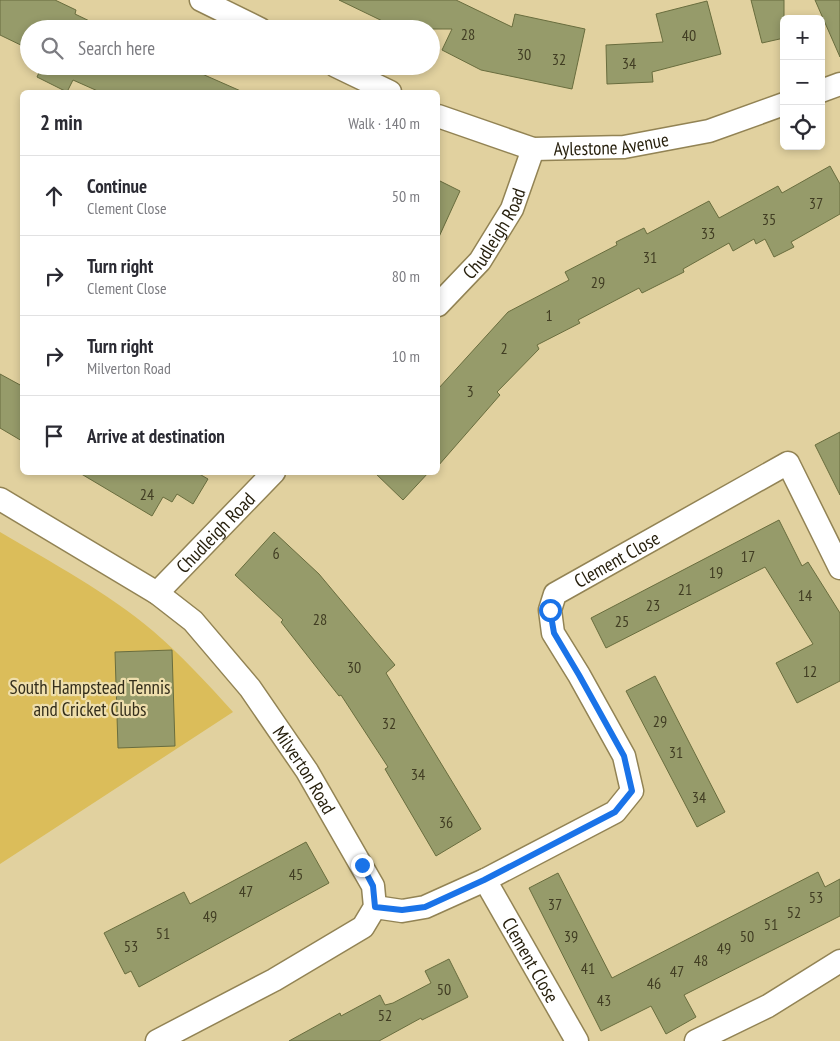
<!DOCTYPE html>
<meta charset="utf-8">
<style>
body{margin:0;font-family:"PT Sans Narrow",sans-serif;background:#f7f7f7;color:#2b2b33}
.controls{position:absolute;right:15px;top:15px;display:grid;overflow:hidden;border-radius:8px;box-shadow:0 2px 8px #0003}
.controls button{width:45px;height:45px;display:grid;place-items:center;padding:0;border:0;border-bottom:1px solid #e1e1e2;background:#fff;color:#2b2b33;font:25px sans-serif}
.stop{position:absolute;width:15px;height:15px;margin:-11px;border:4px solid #1a73e8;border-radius:50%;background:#fff}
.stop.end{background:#1a73e8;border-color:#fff;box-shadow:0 1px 5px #0008}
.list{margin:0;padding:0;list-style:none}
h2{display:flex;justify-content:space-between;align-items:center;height:65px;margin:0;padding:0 20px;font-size:21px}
h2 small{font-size:16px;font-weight:400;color:#7c7c81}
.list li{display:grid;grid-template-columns:32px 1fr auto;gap:15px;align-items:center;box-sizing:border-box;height:80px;padding:0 20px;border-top:1px solid #e1e1e2}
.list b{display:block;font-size:19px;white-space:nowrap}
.list p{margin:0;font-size:16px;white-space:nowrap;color:#7c7c81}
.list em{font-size:16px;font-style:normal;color:#7c7c81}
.icon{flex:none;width:28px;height:28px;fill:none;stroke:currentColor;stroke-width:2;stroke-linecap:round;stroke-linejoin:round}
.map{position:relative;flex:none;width:840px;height:1041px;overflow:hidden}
.search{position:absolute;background:#fff;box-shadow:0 2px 8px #0003;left:20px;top:20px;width:420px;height:55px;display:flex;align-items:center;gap:12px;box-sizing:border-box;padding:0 18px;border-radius:28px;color:#7c7c81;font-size:19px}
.panel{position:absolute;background:#fff;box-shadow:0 2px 8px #0003;left:20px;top:90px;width:420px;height:385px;border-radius:8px}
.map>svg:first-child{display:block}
.green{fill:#dbbd5a}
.building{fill:#969b6a;stroke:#696d3e}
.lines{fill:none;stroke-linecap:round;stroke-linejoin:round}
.minor-casing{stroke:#928354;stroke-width:25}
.minor{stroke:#fff;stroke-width:22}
.route{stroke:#1a73e8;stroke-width:6}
.labels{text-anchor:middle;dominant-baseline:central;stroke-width:4.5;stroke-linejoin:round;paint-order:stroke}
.number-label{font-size:16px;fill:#413d23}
.street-label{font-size:19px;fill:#251e0b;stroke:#eedeac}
.park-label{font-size:19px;fill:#342e1b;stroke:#eedeac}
</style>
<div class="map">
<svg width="840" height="1041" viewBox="0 0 840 1041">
<rect width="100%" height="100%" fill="#e1d19f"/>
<path class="green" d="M0,532C52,563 107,592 153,631C182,656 208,684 233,712L0,864Z"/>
<g class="building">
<polygon points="0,0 55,0 76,10 75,14 106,29 29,29 29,49 0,35"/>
<polygon points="339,0 456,0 512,27 515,14 585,29 572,89 481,70 442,50 452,29 399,29"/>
<polygon points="751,0 784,0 784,38 762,43"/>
<polygon points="815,0 840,0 840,57"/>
<polygon points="707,1 721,54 652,72 653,82 607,84 606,45 663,42 656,14"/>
<polygon points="42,66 184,66 243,92 100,92 73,80 67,92 37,77"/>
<polygon points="830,166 840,184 840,214 791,242 794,247 774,257 765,239 756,244 754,239 733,251 729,243 683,269 684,272 642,293 639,288 578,320 580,323 537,345 539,349 497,392 500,395 438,466 438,389 508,312 569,280 565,272 617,245 616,242 644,228 647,234 709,201 719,218 778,186 782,193"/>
<polygon points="438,180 460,191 438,239"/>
<polygon points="0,374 22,386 22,441 0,428"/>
<polygon points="840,432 840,495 815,445"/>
<polygon points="78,472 196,472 208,479 193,504 177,494 172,502 163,497 152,516"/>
<polygon points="374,472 429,472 403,500"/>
<polygon points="779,520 802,566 808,562 840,613 840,681 797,703 776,663 813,644 765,567 606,648 591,618"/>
<polygon points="274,532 319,574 395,665 386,673 481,829 436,856 385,769 388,767 341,695 339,696 281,622 283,620 235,575"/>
<polygon points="172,650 175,746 118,748 115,652"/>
<polygon points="655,676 725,812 697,827 626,691"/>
<polygon points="306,842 329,883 139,987 131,971 125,974 104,933 184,892 190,904"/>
<polygon points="818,872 825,887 840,879 840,916 684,995 696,1017 666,1034 651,1006 601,1031 529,888 558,873 612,978"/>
<polygon points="449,959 468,997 422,1020 421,1018 379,1041 289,1041 340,1013 341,1016 380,995 385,1005 393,1003 431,983 425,971"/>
</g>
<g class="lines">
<defs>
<g id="minor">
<polyline points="201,0 260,29"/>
<polyline points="336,66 390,92"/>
<polyline points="821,91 840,84"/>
<path id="s1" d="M438,116L533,149L624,147L709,131L784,104"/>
<path id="s2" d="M438,305L480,261L512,209L533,149"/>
<path id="s3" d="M0,499L157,593L193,621L250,688L307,771L373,886L375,907L363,927L274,980L157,1041"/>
<path id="s4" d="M157,593L274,472"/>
<path id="s5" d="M485,880L577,1041"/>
<path id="s6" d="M375,907L402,911L425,907L485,880L615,812L632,791L624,756L579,675L553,633L550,610L555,594L788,463L840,568"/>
<polyline points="696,1041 768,1006 840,961"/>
</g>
</defs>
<use href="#minor" class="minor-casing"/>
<use href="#minor" class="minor"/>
</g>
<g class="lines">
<polyline class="route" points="362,865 373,886 375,907 402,910 425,907 484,880 615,812 632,791 624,756 579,675 554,633 550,610"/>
</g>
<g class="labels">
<g class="number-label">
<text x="468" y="34">28</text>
<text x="689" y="35">40</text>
<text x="524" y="54">30</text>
<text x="559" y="59">32</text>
<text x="629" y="63">34</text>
<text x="816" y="203">37</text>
<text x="769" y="219">35</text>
<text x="708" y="233">33</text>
<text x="650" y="257">31</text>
<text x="598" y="282">29</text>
<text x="549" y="315">1</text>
<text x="504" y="348">2</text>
<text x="470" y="391">3</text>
<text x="147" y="494">24</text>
<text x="276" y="553">6</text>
<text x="748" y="556">17</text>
<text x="716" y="572">19</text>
<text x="685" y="589">21</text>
<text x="805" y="595">14</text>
<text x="653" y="605">23</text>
<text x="320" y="619">28</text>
<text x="622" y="621">25</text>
<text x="354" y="667">30</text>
<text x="810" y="671">12</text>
<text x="660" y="721">29</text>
<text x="389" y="723">32</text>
<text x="676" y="752">31</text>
<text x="418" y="774">34</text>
<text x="699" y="797">34</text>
<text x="446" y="822">36</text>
<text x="296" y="874">45</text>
<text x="246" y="891">47</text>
<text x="816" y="897">53</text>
<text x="555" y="904">37</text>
<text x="794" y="912">52</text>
<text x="210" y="916">49</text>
<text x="771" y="924">51</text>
<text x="163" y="933">51</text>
<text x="571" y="936">39</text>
<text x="747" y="936">50</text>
<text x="131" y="946">53</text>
<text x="724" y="948">49</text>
<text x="701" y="960">48</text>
<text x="588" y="968">41</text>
<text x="677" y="971">47</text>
<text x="654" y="983">46</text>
<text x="444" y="989">50</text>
<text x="604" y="1000">43</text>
<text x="385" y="1015">52</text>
</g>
<g class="street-label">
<text stroke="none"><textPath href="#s1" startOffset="179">Aylestone Avenue</textPath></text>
<text stroke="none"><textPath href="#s2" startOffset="92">Chudleigh Road</textPath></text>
<text stroke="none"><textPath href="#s4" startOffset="84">Chudleigh Road</textPath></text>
<text stroke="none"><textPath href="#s6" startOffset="579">Clement Close</textPath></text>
<text stroke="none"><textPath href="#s3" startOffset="415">Milverton Road</textPath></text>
<text stroke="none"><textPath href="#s5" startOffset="92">Clement Close</textPath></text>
</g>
<g class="park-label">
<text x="90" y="687">South Hampstead Tennis<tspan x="90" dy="22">and Cricket Clubs</tspan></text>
</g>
</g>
</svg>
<div class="controls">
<button>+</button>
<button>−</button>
<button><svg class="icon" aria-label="locate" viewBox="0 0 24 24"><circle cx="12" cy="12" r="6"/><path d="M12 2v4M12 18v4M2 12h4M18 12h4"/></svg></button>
</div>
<div class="stop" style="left:550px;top:610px"></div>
<div class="stop end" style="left:362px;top:865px"></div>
<div class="search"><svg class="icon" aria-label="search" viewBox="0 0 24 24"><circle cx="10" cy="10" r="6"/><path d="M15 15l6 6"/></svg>Search here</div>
<section class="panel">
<h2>2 min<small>Walk · 140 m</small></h2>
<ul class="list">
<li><svg class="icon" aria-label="ahead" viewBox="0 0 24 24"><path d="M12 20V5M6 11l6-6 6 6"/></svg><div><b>Continue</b><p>Clement Close</p></div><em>50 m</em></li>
<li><svg class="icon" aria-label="right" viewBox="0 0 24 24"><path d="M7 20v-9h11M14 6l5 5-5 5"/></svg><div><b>Turn right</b><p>Clement Close</p></div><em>80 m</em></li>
<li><svg class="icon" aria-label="right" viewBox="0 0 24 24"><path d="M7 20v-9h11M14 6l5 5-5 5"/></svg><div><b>Turn right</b><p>Milverton Road</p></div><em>10 m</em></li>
<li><svg class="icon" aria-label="arrive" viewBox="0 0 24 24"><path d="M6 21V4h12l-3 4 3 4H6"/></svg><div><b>Arrive at destination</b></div></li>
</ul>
</section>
</div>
